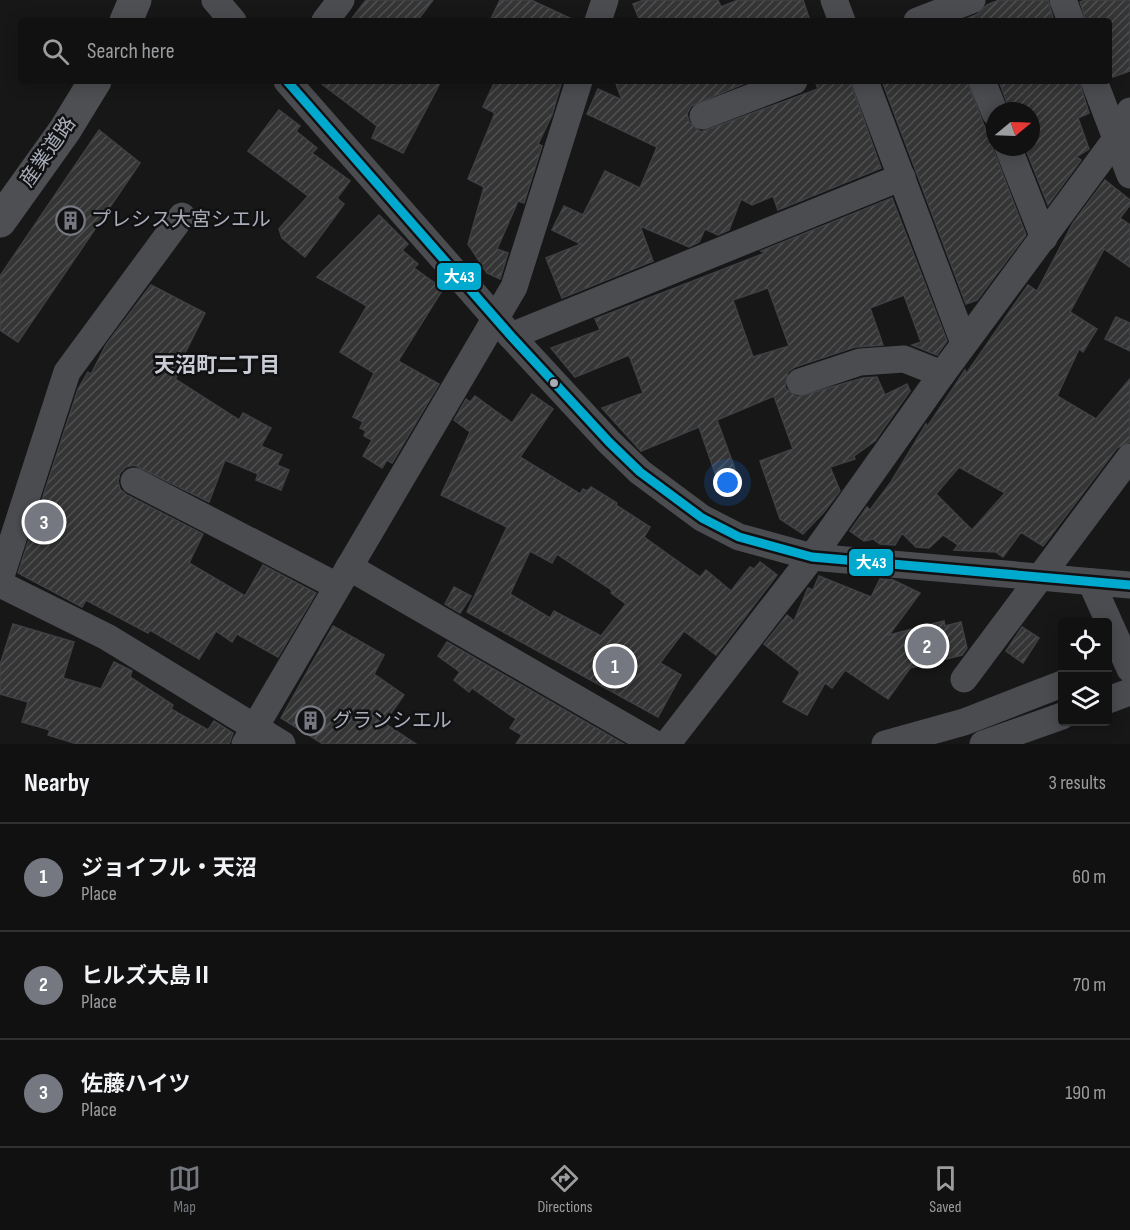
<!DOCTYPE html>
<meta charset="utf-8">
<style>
body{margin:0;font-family:"Sofia Sans Condensed","Noto Sans JP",sans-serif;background:#1e1f1f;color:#f1f3f6}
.controls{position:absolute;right:18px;bottom:18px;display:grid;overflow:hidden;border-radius:6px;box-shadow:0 3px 15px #0003}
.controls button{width:54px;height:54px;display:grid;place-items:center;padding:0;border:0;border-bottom:2px solid #303131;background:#111;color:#f1f3f6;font:30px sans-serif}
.compass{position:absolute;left:986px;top:102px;width:54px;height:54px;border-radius:50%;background:#111;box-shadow:0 3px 15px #0003;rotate:71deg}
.you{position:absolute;left:728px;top:483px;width:21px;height:21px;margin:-15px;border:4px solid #fff;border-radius:50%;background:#1a73e8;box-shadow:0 0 0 9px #1a73e833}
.badge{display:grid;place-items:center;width:39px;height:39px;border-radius:50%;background:#757880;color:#fff;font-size:20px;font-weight:700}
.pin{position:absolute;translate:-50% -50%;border:3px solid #fff;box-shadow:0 2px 6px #0006}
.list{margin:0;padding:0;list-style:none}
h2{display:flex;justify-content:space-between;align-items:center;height:78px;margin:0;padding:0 24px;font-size:26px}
h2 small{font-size:20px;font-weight:400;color:#9c9d9f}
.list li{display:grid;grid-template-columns:39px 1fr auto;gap:18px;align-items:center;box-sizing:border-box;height:108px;padding:0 24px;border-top:2px solid #303131}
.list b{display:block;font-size:22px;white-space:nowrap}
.list p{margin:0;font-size:20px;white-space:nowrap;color:#9c9d9f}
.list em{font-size:20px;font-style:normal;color:#9c9d9f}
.icon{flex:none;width:33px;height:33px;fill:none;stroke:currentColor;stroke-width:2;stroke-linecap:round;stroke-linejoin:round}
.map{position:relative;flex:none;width:1130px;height:744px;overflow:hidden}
.search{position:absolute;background:#111;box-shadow:0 3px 15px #0003;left:18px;right:18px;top:18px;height:66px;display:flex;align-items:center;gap:15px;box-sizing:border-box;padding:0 21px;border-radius:6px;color:#9c9d9f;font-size:22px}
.sheet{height:402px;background:#111}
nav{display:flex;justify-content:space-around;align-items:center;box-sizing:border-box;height:84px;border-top:2px solid #303131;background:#111;font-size:16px;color:#9c9d9f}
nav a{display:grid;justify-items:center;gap:3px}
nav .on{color:#757880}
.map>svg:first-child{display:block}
.building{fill:url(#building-hatch);stroke:#3f4043;stroke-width:1.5;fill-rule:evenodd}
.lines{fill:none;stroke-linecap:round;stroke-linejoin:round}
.minor{stroke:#4b4c50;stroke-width:27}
.major{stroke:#4d4f52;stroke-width:33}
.bus-1-casing{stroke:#111113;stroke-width:14}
.bus-1{stroke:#00a9ce;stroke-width:9}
.bus-dot{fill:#a8adb8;stroke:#111113;stroke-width:2}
.labels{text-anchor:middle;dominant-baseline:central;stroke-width:5;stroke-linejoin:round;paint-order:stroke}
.street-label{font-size:20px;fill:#a8adb8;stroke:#111113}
.poi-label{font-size:20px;fill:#a8adb8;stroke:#111113;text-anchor:start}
.neighbourhood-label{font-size:21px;font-weight:bold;fill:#c9ccd4;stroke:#111113}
.line-badge{stroke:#111113;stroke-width:2}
.badge-label{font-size:16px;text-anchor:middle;font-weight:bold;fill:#fff}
</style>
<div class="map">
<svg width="1130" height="744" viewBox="0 0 1130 744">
<defs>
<pattern id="building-hatch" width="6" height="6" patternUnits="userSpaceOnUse" patternTransform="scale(1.5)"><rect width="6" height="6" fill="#353536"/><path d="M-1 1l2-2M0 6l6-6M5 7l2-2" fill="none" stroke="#4f5051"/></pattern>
</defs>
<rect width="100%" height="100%" fill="#171717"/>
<g class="building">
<polygon points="366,0 433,0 417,21 350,21"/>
<polygon points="500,0 531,0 576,21 490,21"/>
<polygon points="644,0 718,0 721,7 738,0 803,0 810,21 640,21 633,4"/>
<polygon points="999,0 1048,0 1054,21 961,21 978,14 987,5"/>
<polygon points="1085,0 1130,0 1130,71 1110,78 1109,21 1086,21 1080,2"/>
<polygon points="318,81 441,81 403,153 372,138 377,126"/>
<polygon points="495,81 555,81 561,84 552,115 538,144 542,146 524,203 518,201 497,249 508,253 500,279 487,273 468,244 484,187 468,179 495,113 483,107"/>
<polygon points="615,81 750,81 691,106 687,114 689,122 701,132 818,89 815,81 850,81 881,168 778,210 773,196 752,205 741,199 729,230 718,235 705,229 699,242 689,247 640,226 653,261 562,298 546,258 581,244 552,230 564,206 583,215 605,171 640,188 657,147 587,114 598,89 622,100"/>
<polygon points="882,81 967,81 1026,235 977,300 966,304"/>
<polygon points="999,81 1079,81 1089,113 1078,118 1089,149 1076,157 1081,160 1048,205 1025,147 1031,147 1031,111 1010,111"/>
<polygon points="279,110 300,126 296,131 317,148 312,153 350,181 337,198 344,204 305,257 282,238 279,229 308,196 248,151"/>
<polygon points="99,130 140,163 18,342 0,330 0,276"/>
<path d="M1105,180L1130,200V205L1120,218L1130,225V267L1104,249L1070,312L1097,329L1083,352L1079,349L1057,396L1096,419L1130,379V442L1117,448L1043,546L1021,532L1003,557L990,548L995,552L954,550L958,545L943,535L929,548L916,547L902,533L895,545L880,544L873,539L864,541L850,531L867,507L870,510L891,482L926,424L927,427L965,370L966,374L1028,285L1037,291L1073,223ZM959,467L1005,493L972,530L936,494Z"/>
<path d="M892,198L947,341L937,355L912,345L921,342L904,295L870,308L883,345L855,347L795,367L788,372L785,388L797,397L863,378L877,377L885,395L907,384L910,391L875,441L854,456L855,459L830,467L840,491L824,512L803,534L780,519L760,461L793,449L774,396L717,420L735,469L716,476L699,427L641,451L602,408L643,393L629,355L575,377L551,348L600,330L595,319L765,253L761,251ZM768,288L789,346L753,357L733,300Z"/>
<polygon points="379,215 408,244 402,250 418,264 414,268 443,289 398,361 439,384 392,463 387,460 382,468 363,456 372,440 364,436 366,431 360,428 363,422 353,417 374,373 340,352 367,306 317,277"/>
<polygon points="151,285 205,313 181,361 185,364 175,379 239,420 243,413 271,428 261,446 282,455 277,465 289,470 281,490 256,480 258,474 225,460 209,502 134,465 126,467 120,473 118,481 120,489 127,495 203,534 189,563 245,596 263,565 316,593 278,657 237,634 232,642 216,631 199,659 150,630 148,633 86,600 82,607 18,573 78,389 88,372 91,374 106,345"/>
<polygon points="1116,317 1130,323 1130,351 1105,339"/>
<path d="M532,394L553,409L520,457L580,494L583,489L587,491L591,487L617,503L616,505L650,527L644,537L700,577L706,570L731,591L750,567L754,569L760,562L777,575L716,655L684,631L660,663L681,675L658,717L467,612L507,527L441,495L470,432L454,420L466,399L470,402L475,396L512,423ZM530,551L552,563L557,554L612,590L611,593L626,604L601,636L554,611L550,618L510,594Z"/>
<polygon points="819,576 871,597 880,579 893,580 920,593 889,635 944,621 945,626 961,622 967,648 962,655 910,668 888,699 845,670 832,688 825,683 807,715 783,702 800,672 764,644 787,615 794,621 808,588 813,590"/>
<polygon points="454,587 471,596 460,613 445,604"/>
<polygon points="13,624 74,642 63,678 101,689 114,662 132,671 130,677 173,705 171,709 208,730 214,721 233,733 229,744 77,744 48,735 50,730 22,722 28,702 0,694 0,665"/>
<polygon points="333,626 384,655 374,674 404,695 384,723 416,744 323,744 281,718"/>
<polygon points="1022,627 1039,638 1023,663 1006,651"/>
<polygon points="447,642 596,728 624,744 516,744 522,735 510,728 516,719 472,688 469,692 454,680 460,672 438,656"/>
</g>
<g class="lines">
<g class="minor">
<polyline points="215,0 233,21"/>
<polyline points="834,0 842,21"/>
<polyline points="1063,0 1071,21"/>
<polyline points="325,21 341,0"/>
<polyline points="598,21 605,0"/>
<polyline points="917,21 972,0"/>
<polyline points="287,81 511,336 609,442 640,472 702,518 739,537 812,557 1130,585"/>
<polyline points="865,81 964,343"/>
<polyline points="982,81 995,113"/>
<polyline points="1094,81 1130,175"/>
<polyline points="703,116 794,81"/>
<polyline points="1008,147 1044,238"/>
<polyline points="511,336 902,177"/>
<polyline points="800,382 860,362 904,359 942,374"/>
<polyline points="134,481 337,586"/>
<polyline points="349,567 655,744"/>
<polyline points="0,579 67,372 182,216"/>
<polyline points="1091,582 1130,669"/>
<polyline points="0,584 107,637 282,744"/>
<polyline points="964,679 1130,457"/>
<polyline points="1108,700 1130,692"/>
<polyline points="245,744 514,287 579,81"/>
<polyline points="667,744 812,557 942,374 1116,139 1130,111"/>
<polyline points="885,744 964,722 1062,684"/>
<polyline points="983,744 1062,716"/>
</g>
<g class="major">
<polyline points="126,21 135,0"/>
<polyline points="0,221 65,130 95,81"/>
</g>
<defs>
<polyline id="bus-1" points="287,81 511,336 609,442 640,472 702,518 739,537 812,557 1130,585"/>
</defs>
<use href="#bus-1" class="bus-1-casing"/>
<use href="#bus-1" class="bus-1"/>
</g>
<defs>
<symbol id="building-ring" viewBox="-11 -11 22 22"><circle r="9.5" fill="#111113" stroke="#757880" stroke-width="1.5"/><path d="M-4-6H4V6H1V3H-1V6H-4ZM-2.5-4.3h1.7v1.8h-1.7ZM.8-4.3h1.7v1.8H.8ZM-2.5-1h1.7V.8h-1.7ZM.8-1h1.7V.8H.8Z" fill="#757880"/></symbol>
</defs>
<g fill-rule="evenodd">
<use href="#building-ring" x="54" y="204" width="33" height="33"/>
<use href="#building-ring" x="294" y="704" width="33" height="33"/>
</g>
<circle class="bus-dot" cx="554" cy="383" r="5"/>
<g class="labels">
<g class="street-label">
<text transform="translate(48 152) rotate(-55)">産業道路</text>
</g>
<g class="poi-label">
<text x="91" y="220">プレシス大宮シエル</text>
<text x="332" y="721">グランシエル</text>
</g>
<g class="neighbourhood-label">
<text x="217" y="365">天沼町二丁目</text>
</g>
</g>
<g class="line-badge">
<rect x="436" y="262" width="46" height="29" rx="6" fill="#00a9ce"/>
<rect x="848" y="548" width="46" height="29" rx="6" fill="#00a9ce"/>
</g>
<g class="badge-label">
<text x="459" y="282">大43</text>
<text x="871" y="568">大43</text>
</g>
</svg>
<div class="controls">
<button><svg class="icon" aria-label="locate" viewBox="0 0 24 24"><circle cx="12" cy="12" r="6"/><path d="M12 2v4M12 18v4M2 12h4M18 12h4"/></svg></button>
<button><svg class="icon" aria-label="layers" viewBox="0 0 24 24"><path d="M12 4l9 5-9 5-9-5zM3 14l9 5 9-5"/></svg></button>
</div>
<svg class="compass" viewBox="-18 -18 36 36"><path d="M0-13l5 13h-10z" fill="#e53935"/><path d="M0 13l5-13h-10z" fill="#9c9d9f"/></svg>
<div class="you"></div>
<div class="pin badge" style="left:615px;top:666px">1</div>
<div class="pin badge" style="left:927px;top:646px">2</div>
<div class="pin badge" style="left:44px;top:522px">3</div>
<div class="search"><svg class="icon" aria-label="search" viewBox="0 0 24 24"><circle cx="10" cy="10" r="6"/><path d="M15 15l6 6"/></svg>Search here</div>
</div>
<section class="sheet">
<h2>Nearby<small>3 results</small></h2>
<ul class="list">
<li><span class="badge">1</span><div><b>ジョイフル・天沼</b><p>Place</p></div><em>60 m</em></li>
<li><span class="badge">2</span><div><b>ヒルズ大島Ⅱ</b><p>Place</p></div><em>70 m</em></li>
<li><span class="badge">3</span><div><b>佐藤ハイツ</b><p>Place</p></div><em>190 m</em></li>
</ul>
</section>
<nav>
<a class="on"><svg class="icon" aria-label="map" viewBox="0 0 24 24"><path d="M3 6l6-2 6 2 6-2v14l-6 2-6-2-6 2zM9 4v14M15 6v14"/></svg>Map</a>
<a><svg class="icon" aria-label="directions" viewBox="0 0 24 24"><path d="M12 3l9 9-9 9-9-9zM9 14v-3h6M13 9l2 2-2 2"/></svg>Directions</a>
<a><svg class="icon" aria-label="saved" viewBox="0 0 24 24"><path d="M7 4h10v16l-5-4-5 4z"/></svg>Saved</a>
</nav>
